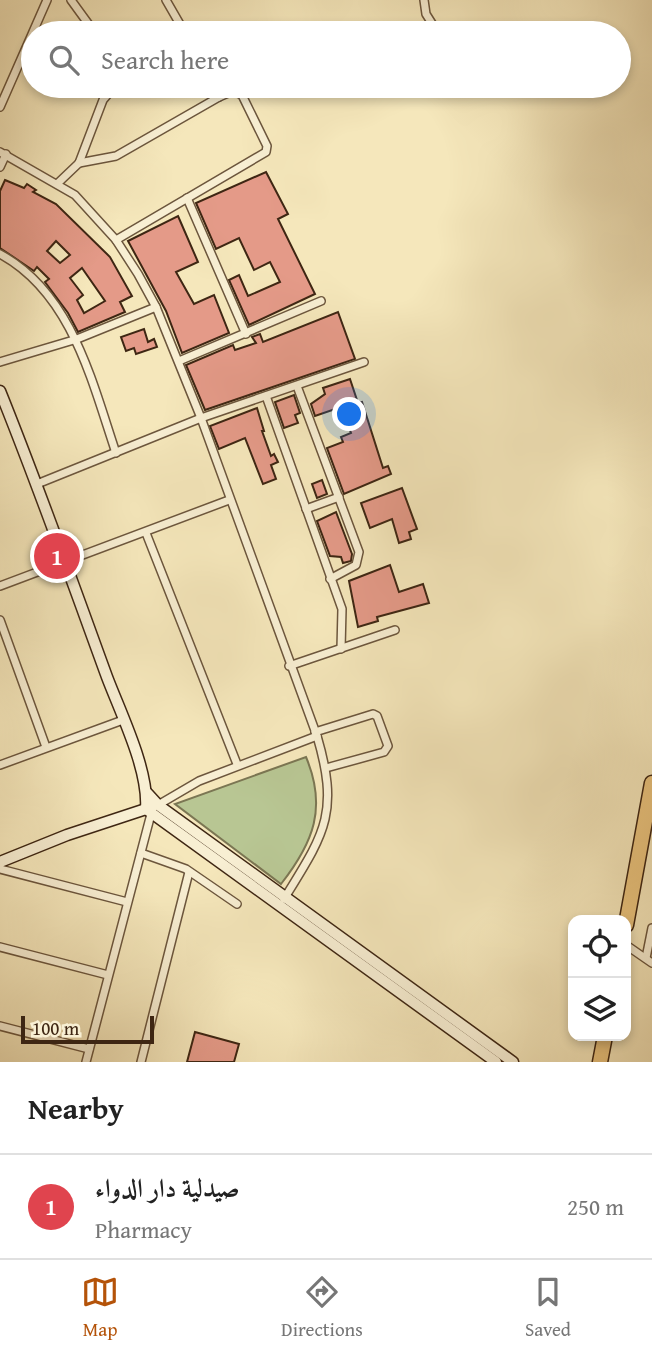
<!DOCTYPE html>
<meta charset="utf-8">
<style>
body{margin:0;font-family:"Gentium Book Plus",Amiri,serif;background:#f2f2f2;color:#222}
.controls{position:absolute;right:21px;bottom:21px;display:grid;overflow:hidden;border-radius:14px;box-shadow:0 4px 10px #0003}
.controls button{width:63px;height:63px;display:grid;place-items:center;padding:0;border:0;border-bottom:2px solid #e0e0e0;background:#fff;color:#222;font:35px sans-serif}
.scale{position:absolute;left:21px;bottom:18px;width:133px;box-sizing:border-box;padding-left:7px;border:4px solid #3e2613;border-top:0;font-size:19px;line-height:24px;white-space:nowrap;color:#3e2613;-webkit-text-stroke:5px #f8efd3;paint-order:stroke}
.you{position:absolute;left:350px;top:415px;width:24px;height:24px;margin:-18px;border:5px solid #fff;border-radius:50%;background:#1a73e8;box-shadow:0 0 0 10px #1a73e833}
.badge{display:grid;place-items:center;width:46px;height:46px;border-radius:50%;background:#b45309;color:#fff;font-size:23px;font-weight:700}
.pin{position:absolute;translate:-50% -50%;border:4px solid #fff;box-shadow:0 2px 7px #0006}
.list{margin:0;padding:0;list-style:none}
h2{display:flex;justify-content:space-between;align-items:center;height:91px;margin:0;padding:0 28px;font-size:30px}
h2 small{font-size:23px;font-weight:400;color:#767676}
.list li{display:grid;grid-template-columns:46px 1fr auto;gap:21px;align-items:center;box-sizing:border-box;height:105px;padding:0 28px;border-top:2px solid #e0e0e0}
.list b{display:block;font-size:26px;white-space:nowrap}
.list p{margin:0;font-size:23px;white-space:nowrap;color:#767676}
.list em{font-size:23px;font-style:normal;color:#767676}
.icon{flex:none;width:38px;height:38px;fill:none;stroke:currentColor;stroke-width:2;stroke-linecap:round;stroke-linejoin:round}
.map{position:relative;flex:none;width:652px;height:1062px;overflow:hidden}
.search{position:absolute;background:#fff;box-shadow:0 4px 10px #0003;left:21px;right:21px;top:21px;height:77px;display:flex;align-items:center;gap:18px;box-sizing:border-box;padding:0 24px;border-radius:38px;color:#767676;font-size:26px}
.sheet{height:196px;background:#fff}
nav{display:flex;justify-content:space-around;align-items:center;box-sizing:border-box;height:98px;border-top:2px solid #e0e0e0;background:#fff;font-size:19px;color:#767676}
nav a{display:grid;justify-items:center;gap:4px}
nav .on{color:#b45309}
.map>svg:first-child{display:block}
.green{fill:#b8c693;stroke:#7b7653;stroke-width:2}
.building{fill:#e49a88;stroke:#3e2613;stroke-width:2;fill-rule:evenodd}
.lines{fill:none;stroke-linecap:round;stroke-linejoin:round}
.street-casing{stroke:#6c563d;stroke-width:10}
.secondary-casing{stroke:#3e2613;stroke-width:13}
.highway-casing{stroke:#3e2613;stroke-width:17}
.street{stroke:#f8efd3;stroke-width:7}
.secondary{stroke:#f8efd3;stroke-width:10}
.highway{stroke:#eac47e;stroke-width:14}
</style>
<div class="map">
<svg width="652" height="1062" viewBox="0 0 652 1062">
<rect width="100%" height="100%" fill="#f5e7bb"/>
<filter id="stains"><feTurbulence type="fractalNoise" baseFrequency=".00286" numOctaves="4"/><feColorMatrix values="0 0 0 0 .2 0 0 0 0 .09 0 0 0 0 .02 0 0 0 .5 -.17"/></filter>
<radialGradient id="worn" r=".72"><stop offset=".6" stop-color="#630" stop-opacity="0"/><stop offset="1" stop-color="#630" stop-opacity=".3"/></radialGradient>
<path class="green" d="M306,757C327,807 314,842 281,884L175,804Z"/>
<g class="building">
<polygon points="266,172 288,214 278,219 315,294 249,325 229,280 239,275 248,296 280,282 270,262 254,270 239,238 216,249 196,203"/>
<path d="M5,180L24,188L27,184L36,190L33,192L56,204L110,257L132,296L120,302L125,312L78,332L68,313L45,282L49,279L37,267L34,271L0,248V191ZM56,241L70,255L60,263L47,251ZM82,268L105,301L84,313L77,300L83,295L70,278Z"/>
<polygon points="178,216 198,262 176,272 194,304 214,295 229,333 182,353 166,311 128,241"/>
<polygon points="338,312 355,359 205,410 186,365 233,345 235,350 256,343 252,337 260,334 263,342"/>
<polygon points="144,329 148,342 154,339 157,347 136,354 134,348 126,351 121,337"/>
<polygon points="350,379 358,403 362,402 383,468 388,466 391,474 344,494 327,448 343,442 341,437 351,433 341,407 315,416 311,404 325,394 323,388"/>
<polygon points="294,395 300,413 295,415 298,423 284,428 275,402"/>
<polygon points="257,408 264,431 262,431 271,456 274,454 278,462 271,465 276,479 263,484 245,438 219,449 210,426"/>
<polygon points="322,480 327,494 317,498 312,484"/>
<polygon points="402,488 417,529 409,532 411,539 399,543 392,519 370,528 361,503"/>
<polygon points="336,512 352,554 351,561 343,563 341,557 330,556 317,521"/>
<polygon points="390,565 399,592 423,584 429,603 377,617 378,621 358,627 349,581"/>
<polygon points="195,1032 239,1044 234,1062 187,1062"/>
</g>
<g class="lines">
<defs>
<g id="street">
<polyline points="71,0 95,33"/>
<polyline points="166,0 185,33"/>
<polyline points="424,0 426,14 438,33"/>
<polyline points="213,86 219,97"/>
<polyline points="0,107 47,0"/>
<path d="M0,152L75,195L116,240L138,274L156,307L201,418L317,736C340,814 324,834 284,899"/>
<polyline points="79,163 116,156 219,97 233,91 242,95 267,146 266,152 116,240"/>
<polyline points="0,167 6,154"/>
<polyline points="58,183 79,163 103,100 115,86"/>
<polyline points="187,198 246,334"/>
<path d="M0,254C72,293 92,382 116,453"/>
<polyline points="179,361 321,301"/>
<polyline points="0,362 77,339 156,307"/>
<polyline points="297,386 359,552 356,565 330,579"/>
<polyline points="266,396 342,609 341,649"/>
<polyline points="37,484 201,418 364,362"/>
<polyline points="306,509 339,497"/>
<polyline points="146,533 237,764"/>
<polyline points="0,586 229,500"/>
<polyline points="0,620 46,747"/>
<polyline points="289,666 395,630"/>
<polyline points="315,732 373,714 377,716 388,746 384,752 326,768"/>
<polyline points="0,765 123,720"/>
<polyline points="158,805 199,781 317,736"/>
<polyline points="141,853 186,869 237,904"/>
<polyline points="0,869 127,902"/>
<polyline points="626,945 652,963"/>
<polyline points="0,947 108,975"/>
<polyline points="646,958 652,928"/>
<polyline points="0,1026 89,1049"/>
<polyline points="86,1062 151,814"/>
<polyline points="141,1062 189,872"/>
</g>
<g id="secondary">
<path d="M0,391C38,485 72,581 107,677C121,714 149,770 146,809L496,1062"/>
<polyline points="147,793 158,805 513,1062"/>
<polyline points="0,862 67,835 152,807"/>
</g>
<g id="highway">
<polyline points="626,925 652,783"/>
<polyline points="600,1062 605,1036"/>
</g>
</defs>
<use href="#street" class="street-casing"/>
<use href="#secondary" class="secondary-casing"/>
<use href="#highway" class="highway-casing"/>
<use href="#street" class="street"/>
<use href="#secondary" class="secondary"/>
<use href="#highway" class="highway"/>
</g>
<rect width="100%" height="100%" filter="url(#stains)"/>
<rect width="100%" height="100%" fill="url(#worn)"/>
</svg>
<div class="controls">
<button><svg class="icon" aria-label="locate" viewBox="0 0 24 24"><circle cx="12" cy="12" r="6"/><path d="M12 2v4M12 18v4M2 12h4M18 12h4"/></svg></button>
<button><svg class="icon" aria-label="layers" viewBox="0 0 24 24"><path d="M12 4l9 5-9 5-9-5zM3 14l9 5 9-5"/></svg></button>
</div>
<div class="scale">100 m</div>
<div class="you"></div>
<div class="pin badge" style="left:57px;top:556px;background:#e0444e">1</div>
<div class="search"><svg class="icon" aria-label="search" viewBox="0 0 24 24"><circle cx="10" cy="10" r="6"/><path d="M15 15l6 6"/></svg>Search here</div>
</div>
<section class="sheet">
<h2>Nearby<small></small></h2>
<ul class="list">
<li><span class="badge" style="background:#e0444e">1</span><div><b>صيدلية دار الدواء</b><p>Pharmacy</p></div><em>250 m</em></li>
</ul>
</section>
<nav>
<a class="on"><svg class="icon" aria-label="map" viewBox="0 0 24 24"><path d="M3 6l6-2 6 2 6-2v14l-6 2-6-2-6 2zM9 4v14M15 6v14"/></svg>Map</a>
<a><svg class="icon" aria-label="directions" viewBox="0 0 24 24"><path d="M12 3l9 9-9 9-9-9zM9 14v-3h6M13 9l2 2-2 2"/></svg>Directions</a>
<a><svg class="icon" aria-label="saved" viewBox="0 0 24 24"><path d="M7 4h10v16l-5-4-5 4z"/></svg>Saved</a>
</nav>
